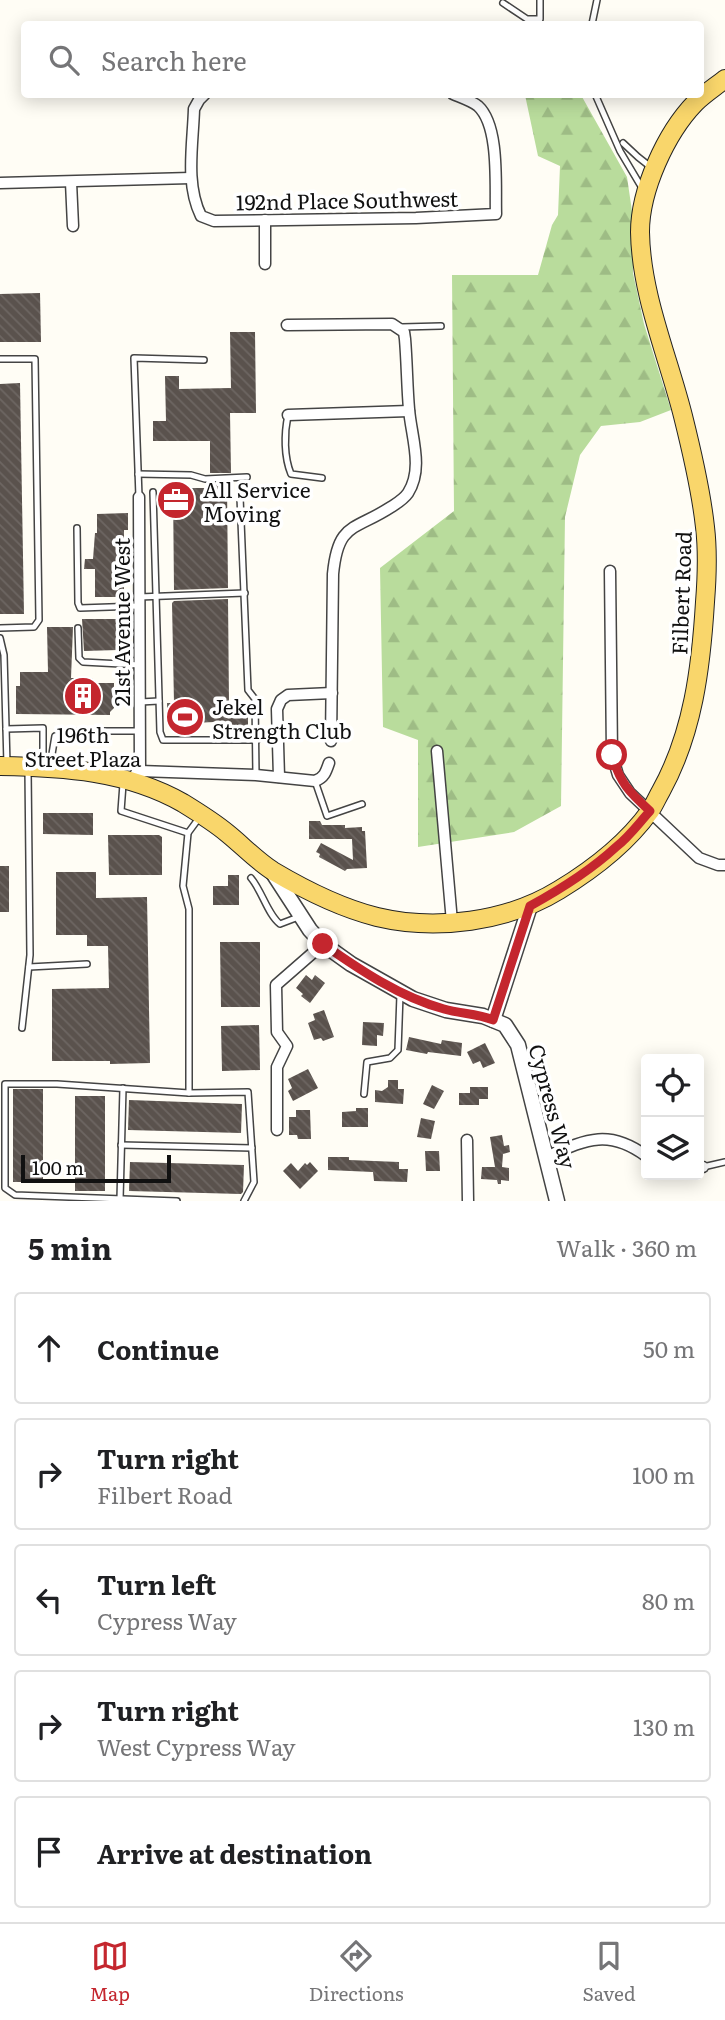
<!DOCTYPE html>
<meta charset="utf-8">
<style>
body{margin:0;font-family:Literata,serif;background:#f2f2f2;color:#202124}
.controls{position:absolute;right:21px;bottom:21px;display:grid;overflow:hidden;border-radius:7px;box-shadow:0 4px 18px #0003}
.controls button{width:63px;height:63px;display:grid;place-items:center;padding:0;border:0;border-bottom:2px solid #e0e0e0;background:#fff;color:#202124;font:35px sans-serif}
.scale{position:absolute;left:21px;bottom:18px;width:150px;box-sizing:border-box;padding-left:7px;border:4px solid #111;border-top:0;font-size:19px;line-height:24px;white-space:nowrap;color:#111;-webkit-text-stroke:5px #fff;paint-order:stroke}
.stop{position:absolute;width:21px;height:21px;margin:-16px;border:5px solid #c4262e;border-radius:50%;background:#fff}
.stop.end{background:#c4262e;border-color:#fff;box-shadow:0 2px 7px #0008}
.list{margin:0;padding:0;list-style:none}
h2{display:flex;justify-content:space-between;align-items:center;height:91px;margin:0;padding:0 28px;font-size:30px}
h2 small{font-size:23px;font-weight:400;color:#757577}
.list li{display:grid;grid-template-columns:46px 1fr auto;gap:21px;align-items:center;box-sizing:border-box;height:112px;margin:0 14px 14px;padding:0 14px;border:2px solid #e0e0e0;border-radius:7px}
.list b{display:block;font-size:26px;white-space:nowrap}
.list p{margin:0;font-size:23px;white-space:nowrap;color:#757577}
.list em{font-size:23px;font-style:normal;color:#757577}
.icon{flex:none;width:38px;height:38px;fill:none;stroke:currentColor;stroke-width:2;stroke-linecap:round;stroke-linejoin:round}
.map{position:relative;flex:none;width:725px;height:1201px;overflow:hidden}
.search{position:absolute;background:#fff;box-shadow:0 4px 18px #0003;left:21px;right:21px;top:21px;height:77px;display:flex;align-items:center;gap:18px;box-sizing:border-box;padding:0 24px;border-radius:7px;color:#757577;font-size:26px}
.sheet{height:721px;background:#fff}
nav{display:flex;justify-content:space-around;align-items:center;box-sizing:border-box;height:98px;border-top:2px solid #e0e0e0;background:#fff;font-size:19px;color:#757577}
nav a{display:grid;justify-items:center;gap:4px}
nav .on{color:#c4262e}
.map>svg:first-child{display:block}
.forest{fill:url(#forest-firs)}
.building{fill:url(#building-back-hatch)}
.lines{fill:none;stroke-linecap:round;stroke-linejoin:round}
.service-casing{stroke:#444;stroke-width:8}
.minor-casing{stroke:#444;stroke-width:13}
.tertiary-casing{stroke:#444;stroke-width:17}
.primary-casing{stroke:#222;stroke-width:20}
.service{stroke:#fff;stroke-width:5}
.minor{stroke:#fff;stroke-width:10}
.tertiary{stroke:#fff;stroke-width:14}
.primary{stroke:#f9d66b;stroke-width:18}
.route{stroke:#c4262e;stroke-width:9}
.labels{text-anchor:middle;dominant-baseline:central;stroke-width:7;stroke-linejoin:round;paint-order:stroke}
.street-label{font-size:21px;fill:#111;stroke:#fff}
.poi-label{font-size:21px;fill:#111;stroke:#fff;text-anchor:start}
</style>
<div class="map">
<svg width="725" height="1201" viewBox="0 0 725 1201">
<defs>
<pattern id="forest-firs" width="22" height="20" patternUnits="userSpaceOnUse" patternTransform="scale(1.75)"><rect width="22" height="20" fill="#b9dc9c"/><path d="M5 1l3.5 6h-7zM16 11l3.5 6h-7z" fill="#9ebc85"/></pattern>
<pattern id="building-back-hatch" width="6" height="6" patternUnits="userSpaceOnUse" patternTransform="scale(1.75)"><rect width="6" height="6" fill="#5a524d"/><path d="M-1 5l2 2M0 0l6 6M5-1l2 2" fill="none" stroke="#6d6662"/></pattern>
</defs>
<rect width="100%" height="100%" fill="#fffdf5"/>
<polygon class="forest" points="525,95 581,95 627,177 633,218 633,273 644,324 671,410 640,422 601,426 580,455 565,517 561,806 514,832 418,847 418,740 383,727 380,568 454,511 452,275 538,275 552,225 558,215 560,166 538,156"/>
<g class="building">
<polygon points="40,293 41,342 0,342 0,294"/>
<polygon points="230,332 255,332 256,413 230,413 231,473 210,473 210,441 153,441 153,421 166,421 165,376 179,376 179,389 231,388"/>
<polygon points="20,383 24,614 0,614 0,384"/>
<polygon points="227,483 228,588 174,590 173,488 210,488 210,484"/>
<polygon points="128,513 128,530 124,530 124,597 95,597 95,569 84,569 85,559 93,559 95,533 97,533 97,514"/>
<polygon points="228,599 229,703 248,702 248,729 221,729 214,722 194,723 192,726 170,726 168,723 167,703 174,703 172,603 174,601"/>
<polygon points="82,619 118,619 118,650 84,651"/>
<polygon points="47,627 73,627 71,678 92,678 93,683 114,683 114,708 110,712 110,715 16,714 16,686 20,686 20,672 48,672"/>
<polygon points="43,813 93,813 93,835 43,834"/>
<polygon points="309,821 320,821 322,825 345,825 345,828 362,827 362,831 365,831 367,868 347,869 345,871 319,857 320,854 316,852 321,843 353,860 352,839 309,839"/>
<polygon points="108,835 159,835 162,837 162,875 109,875"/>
<rect x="0" y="866" width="9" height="46"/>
<polygon points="56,872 96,872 96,898 147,897 150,1063 110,1064 110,1061 52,1061 52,989 109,988 108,946 87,946 87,935 56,935"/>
<polygon points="228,875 239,875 239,905 213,905 213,886 228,886"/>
<polygon points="220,942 260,942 260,1007 221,1007"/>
<polygon points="306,975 312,980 315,975 325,983 310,1003 301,996 303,994 296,988"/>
<polygon points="324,1010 334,1037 323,1041 321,1038 314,1040 308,1023 315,1020 313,1014"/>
<polygon points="363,1022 384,1023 383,1036 377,1035 377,1046 362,1045"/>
<polygon points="259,1025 260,1070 222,1071 221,1026"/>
<polygon points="409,1037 441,1044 442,1040 462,1043 461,1056 428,1052 427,1054 406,1050"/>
<polygon points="485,1043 495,1063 483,1068 480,1061 473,1064 467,1052"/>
<polygon points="308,1069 318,1088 293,1101 288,1091 292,1088 288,1079"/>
<polygon points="388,1080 398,1080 398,1089 404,1089 403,1104 375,1102 375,1090 382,1091 388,1087"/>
<polygon points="432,1085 444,1091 434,1109 423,1104"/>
<polygon points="470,1087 488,1087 488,1099 479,1099 479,1105 459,1105 459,1093 470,1093"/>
<rect x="13" y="1089" width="30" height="93"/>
<rect x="75" y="1096" width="30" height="95"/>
<polygon points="129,1100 242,1104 241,1133 128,1130"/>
<polygon points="356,1108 368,1108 368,1127 342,1127 342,1112 356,1111"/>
<polygon points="296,1110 310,1110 311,1139 298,1139 297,1135 289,1135 289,1117 296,1117"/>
<polygon points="421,1118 435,1121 431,1139 417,1137"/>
<polygon points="502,1135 504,1146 509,1145 510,1152 503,1154 502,1167 509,1168 509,1181 501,1180 501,1184 498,1184 497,1180 481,1179 482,1167 495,1167 490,1137"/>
<polygon points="425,1151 439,1151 440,1171 426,1171"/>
<polygon points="328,1157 349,1157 349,1160 399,1162 399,1169 408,1169 407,1182 374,1181 373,1172 328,1170"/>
<polygon points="130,1162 244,1165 243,1192 241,1194 129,1191"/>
<polygon points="310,1162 318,1171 300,1189 283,1171 291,1163 298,1171 305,1163 307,1165"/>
</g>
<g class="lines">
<defs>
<g id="service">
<polyline points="503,3 527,19 540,19 540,0"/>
<polyline points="592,24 597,0"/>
<polyline points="595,94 620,151 642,188"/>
<polyline points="623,143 638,157 652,168"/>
<polyline points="402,327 441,326"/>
<polyline points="0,359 35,359 39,620 34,627 0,628"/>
<path d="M288,415C284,434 284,457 291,474L322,478"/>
<polyline points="138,474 191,475 205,479 247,477"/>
<polyline points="153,492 160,732 163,740 257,740"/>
<polyline points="139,497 134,358 204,360"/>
<polyline points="240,497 248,690 255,699 256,775"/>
<polyline points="77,528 78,603 80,608 139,606"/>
<polyline points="139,597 245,593"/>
<polyline points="78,628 79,658 83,662 140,665"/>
<polyline points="0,638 4,655 7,764"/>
<polyline points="140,702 159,701"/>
<polyline points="6,729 43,728 43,764"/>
<polyline points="50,766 55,736 67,731 140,731"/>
<polyline points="315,781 327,816 362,804"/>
<polyline points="123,784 121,811 188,833"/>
<path d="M251,878C262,891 268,915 280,924L301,916"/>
<polyline points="29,967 87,964"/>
<polyline points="22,1028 30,955 28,770"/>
<polyline points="189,1093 189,909 183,886 188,833 199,818"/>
<polyline points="364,1094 367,1062 390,1058 398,1050 400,995"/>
<polyline points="121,1145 252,1148"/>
<polyline points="703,1167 725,1162"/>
<polyline points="120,1199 123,1088"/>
<polyline points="177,1201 15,1195 5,1188 5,1084 57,1084 189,1093 248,1092 254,1182 244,1201"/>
</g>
<g id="minor">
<path d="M205,94L199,100L194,109C193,144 185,184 201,216L214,221L416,218L496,214C495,186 500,126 478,106C472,101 460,97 453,94"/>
<polyline points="71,182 73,226"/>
<polyline points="0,183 191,178"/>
<polyline points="265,220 265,264"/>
<path d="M287,325L392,324L404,332L405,339C407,363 407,386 409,409C411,436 424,468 408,493C403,500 397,503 391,507C354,531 338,522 333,574L331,741"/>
<polyline points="288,415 409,411"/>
<polyline points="139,497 140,771"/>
<polyline points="610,571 612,755 618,775 630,793 699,858 718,865 725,865"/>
<polyline points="437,751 452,922"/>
<path d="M136,773L140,771L256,775L315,781C324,778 326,772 329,763"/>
<polyline points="279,777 277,709 281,700 288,695 332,693"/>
<polyline points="277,1130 277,1067 287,1046 277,1032 276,985 323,944"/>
<polyline points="467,1140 468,1201"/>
<path d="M546,1157C585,1140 608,1128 646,1156"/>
<polyline points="699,1167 703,1167"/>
</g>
<g id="tertiary">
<polyline points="271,870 310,930 323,944 351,964 413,999 446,1010 483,1016 505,1025 518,1045 557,1201"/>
<polyline points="493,1020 530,906"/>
</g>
<path id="primary" d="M0,766C63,767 127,771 183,803C196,811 215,823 227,833C242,845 257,861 273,871C305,890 341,908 377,917C436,931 507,922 559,890C592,870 627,843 650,811C654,805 657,798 661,791C693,733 701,668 705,602C707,577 708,552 705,527C701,490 692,452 683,416C668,356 641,295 640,232C640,190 666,133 695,103C704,94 715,87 725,79"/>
</defs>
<use href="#service" class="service-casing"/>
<use href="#minor" class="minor-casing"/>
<use href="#tertiary" class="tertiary-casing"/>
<use href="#primary" class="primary-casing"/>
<use href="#service" class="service"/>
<use href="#minor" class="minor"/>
<use href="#tertiary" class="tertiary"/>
<use href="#primary" class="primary"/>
</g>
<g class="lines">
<path class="route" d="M323,944C360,970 400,997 444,1009C460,1014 477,1013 493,1020L530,906C561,889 590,871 616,847C629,837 639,823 650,811C629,792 620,783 612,755"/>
</g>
<defs>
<symbol id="office-disc" viewBox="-11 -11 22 22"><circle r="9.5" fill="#c4262e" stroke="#fff"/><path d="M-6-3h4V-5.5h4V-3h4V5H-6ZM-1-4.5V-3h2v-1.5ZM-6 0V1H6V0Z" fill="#fff"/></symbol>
<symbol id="building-disc" viewBox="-11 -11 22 22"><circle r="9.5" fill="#c4262e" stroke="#fff"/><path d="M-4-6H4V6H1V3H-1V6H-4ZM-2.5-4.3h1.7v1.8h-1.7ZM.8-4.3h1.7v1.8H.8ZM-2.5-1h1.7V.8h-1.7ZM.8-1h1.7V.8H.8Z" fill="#fff"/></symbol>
<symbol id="stadium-disc" viewBox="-11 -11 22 22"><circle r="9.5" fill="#c4262e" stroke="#fff"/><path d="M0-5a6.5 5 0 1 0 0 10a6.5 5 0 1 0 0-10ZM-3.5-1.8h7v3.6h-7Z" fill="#fff"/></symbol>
</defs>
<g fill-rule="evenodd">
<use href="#office-disc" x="154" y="478" width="44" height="44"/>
<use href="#building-disc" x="61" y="674" width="44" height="44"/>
<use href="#stadium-disc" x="163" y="695" width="44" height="44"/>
</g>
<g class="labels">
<g class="street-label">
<text transform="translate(347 199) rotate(-1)">192nd Place Southwest</text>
<text transform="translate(680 593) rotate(-88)">Filbert Road</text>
<text transform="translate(120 622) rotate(-90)">21st Avenue West</text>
<text transform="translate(554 1106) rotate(75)">Cypress Way</text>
</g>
<g class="poi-label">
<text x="203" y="488">All Service<tspan x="203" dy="24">Moving</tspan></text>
<text x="212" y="705">Jekel<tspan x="212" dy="24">Strength Club</tspan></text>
<text x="83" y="733" text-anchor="middle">196th<tspan x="83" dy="24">Street Plaza</tspan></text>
</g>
</g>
</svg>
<div class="controls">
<button><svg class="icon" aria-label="locate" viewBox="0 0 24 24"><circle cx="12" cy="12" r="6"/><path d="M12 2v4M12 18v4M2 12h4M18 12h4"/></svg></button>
<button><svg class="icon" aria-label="layers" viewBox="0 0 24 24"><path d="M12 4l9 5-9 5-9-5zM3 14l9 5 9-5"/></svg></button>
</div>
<div class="scale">100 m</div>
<div class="stop" style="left:612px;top:755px"></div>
<div class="stop end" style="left:323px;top:944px"></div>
<div class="search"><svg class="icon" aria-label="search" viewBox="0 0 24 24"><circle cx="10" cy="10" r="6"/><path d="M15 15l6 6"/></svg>Search here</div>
</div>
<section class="sheet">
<h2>5 min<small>Walk · 360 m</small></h2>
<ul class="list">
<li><svg class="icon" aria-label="ahead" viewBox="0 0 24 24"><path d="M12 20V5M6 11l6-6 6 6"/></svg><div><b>Continue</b></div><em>50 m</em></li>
<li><svg class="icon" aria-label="right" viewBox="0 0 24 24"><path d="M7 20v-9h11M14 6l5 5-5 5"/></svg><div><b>Turn right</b><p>Filbert Road</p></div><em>100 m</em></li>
<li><svg class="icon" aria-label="left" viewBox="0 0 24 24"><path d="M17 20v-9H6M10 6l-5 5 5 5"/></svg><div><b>Turn left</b><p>Cypress Way</p></div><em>80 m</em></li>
<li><svg class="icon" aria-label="right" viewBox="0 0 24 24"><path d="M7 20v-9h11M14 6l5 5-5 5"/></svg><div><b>Turn right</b><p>West Cypress Way</p></div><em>130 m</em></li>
<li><svg class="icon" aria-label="arrive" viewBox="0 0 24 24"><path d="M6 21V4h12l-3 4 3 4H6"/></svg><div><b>Arrive at destination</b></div></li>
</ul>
</section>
<nav>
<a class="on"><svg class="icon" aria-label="map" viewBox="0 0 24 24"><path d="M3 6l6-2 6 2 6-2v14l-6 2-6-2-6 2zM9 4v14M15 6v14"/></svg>Map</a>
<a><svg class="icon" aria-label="directions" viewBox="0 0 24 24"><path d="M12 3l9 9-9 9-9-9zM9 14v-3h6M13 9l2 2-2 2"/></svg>Directions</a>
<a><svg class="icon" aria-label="saved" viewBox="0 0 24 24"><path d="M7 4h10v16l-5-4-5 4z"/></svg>Saved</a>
</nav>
